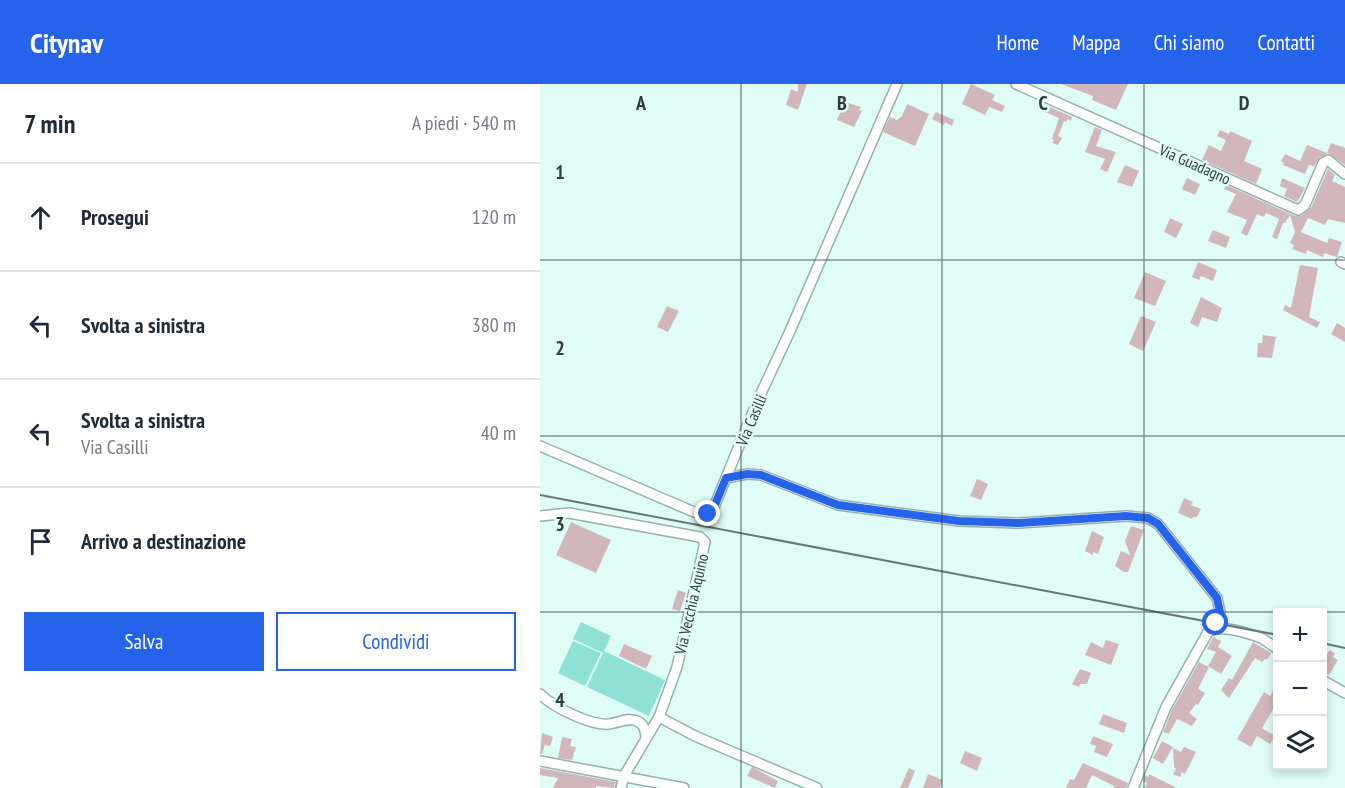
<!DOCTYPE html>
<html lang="it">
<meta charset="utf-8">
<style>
body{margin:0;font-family:"PT Sans Narrow",sans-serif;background:#f6f6f7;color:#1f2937}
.controls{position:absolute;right:18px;bottom:18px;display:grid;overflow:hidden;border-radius:0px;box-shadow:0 3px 9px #0003}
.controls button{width:54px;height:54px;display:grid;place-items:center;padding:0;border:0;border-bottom:2px solid #e0e1e3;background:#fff;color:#1f2937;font:30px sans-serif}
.stop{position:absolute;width:18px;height:18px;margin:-14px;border:4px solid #2563eb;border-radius:50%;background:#fff}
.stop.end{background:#2563eb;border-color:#fff;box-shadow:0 2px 6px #0008}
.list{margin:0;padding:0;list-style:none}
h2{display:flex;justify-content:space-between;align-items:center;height:78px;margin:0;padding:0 24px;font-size:26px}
h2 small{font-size:20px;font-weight:400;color:#747a83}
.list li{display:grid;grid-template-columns:39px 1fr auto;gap:18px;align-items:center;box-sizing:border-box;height:108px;padding:0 24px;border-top:2px solid #e0e1e3}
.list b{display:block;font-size:22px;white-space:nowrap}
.list p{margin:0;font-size:20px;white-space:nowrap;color:#747a83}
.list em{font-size:20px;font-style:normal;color:#747a83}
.actions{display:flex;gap:12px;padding:18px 24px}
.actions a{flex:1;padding:14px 0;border:2px solid #2563eb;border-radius:0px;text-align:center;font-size:21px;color:#2563eb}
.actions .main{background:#2563eb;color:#fff}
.icon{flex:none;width:33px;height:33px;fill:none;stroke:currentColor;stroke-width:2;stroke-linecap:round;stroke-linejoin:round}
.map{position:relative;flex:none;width:805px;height:704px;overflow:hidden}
header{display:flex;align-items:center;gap:36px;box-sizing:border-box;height:84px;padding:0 30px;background:#2563eb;color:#fff}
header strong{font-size:28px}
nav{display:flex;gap:33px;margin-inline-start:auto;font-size:21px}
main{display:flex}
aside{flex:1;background:#fff}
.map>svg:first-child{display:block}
.pitch{fill:#8fe1d5}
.building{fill:#d1b7bc}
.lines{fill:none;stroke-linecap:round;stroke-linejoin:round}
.minor-casing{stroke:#95b0ab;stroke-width:12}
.minor{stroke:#fff;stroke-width:9}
.rail{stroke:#667774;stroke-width:2}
.route{stroke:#2563eb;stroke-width:8}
.grid{fill:none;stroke:#313c3a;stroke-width:1.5;stroke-opacity:0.55}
.labels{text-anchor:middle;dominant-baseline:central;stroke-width:5;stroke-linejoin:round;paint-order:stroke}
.street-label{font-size:16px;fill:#313c3a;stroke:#e0fcf7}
.grid-label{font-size:20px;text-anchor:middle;font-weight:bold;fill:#313c3a;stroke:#e0fcf7;stroke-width:5;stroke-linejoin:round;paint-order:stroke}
</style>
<header>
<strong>Citynav</strong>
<nav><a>Home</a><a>Mappa</a><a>Chi siamo</a><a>Contatti</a></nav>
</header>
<main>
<aside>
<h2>7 min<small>A piedi · 540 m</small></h2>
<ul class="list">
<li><svg class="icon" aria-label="ahead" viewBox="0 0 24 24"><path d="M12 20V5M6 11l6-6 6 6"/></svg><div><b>Prosegui</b></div><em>120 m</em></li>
<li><svg class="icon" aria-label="left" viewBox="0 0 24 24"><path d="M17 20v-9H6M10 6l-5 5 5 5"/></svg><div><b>Svolta a sinistra</b></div><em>380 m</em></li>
<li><svg class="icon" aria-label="left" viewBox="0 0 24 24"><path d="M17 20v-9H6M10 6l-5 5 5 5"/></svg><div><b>Svolta a sinistra</b><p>Via Casilli</p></div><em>40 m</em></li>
<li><svg class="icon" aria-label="arrive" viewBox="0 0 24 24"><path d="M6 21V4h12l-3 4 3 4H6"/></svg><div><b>Arrivo a destinazione</b></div></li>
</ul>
<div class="actions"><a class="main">Salva</a><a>Condividi</a></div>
</aside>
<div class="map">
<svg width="805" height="704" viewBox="0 0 805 704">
<rect width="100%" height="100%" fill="#e0fcf7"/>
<g class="pitch">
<polygon points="41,538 71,552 64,567 125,596 109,632 47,603 63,569 33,555"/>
<polygon points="33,557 61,569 45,602 18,589"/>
</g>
<g class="building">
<polygon points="258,0 267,0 258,26 246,21 251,5 258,8"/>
<polygon points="431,0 455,11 452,16 465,22 462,28 449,23 445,31 422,20"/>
<polygon points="521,0 588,0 576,26 552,16 553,12"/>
<polygon points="305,18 321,23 319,26 322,27 314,43 297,36"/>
<polygon points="499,18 532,33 531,37 528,35 526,38 524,37 518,52 522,54 518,61 512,59 514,56 512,55 519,34 496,24"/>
<polygon points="367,20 389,30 375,62 343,48 350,33 357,36 362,32"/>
<polygon points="396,28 414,36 412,42 405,38 404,41 392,35"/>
<polygon points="555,43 562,46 556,62 576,68 567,88 560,85 565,75 545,68"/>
<polygon points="680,46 689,50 690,47 712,57 704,77 722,85 716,100 662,76 669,61 681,67 686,56 677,52"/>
<polygon points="791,59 805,64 805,81 788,69 779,74 774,82 769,81 765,90 743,81 744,79 741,77 745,70 760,77 767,61 787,69"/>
<polygon points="585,81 599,87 592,103 577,98"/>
<polygon points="788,85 795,91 792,97 805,103 805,139 788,135 785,141 768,134 761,148 787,159 789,154 802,158 797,173 784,169 783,173 767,166 766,170 752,165 754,161 750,159 755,148 750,131 745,139 743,139 737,155 732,153 739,135 726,129 724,133 717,130 707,152 701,149 707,136 687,128 696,110 684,105 686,101 755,132 761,132 771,124"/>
<polygon points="647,94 660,100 655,111 642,105"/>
<polygon points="742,94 765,104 757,118 744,112 747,105 740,102"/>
<polygon points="630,134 643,140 636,154 624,148"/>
<polygon points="673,146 690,153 686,164 668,157"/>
<polygon points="658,178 677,186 673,197 661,192 659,196 652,193"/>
<polygon points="760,181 778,184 769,233 780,238 777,244 743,226 745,221 751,224"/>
<polygon points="605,188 626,197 615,222 594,214"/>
<polygon points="661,213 682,224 677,238 662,233 658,243 650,239"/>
<polygon points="127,222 139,227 128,248 117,243"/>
<polygon points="601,232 616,238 603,267 589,260"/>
<polygon points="797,239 805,244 805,258 791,250"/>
<polygon points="723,251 736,253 732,274 717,273 718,259 722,259"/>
<polygon points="437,395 448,400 441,416 430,412"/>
<polygon points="644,414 653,418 651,421 661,425 657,433 653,433 652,435 638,429"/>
<polygon points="31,438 71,456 56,489 16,471"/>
<polygon points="591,442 604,446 588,488 584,488 575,482 581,467 590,471 585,457"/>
<polygon points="552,447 564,453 558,470 553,468 553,471 545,467"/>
<polygon points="138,506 146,509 140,527 132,525"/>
<polygon points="673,553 681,557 678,563 692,572 681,590 668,582 676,568 667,565"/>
<polygon points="566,556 579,560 571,581 545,571 551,558 563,564"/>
<polygon points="713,558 731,569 727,576 725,575 722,578 715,574 689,614 681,606 689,594 692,596"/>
<polygon points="84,560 112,572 106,585 79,572"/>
<polygon points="790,566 795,570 793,573 798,576 789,591 783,586 783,569 786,571"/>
<polygon points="659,578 669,583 658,605 665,609 658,621 656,620 649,629 657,635 652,642 637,635 629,650 623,648 632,626"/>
<polygon points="540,585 551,589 547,600 540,600 539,603 532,600"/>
<polygon points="733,607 738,610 738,617 722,644 735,652 730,660 717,652 711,663 697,655 724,608 730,612"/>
<polygon points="563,630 587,639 584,649 559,640"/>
<polygon points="2,649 13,653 10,662 5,661 2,670 0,670"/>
<polygon points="553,652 573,660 567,673 554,668 556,662 550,660"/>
<polygon points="22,653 32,655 30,662 36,663 32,676 18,674"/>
<polygon points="622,657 633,663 623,680 613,674"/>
<polygon points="644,663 656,668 645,690 642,688 640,693 633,690 636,685 634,683 633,664 641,668"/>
<polygon points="425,667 442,674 437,687 420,679"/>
<polygon points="543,679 588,699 586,704 573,704 574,702 552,691 546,704 526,704 530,695 534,696"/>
<polygon points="212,683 238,697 235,704 207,692"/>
<polygon points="0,684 76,698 74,704 56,702 56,704 13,704 18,694 0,691"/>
<polygon points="369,684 375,687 368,704 360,704"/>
<polygon points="388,690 403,696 400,704 383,704"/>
<polygon points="609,690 637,704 605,704 607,699 603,697 605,691 608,693"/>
</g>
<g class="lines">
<defs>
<g id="minor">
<polyline points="476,0 758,126 765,121 783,79 788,76 805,90"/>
<polyline points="801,178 805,180"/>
<polyline points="0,362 154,428 168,431 172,428 217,318 250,247 357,0"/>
<polyline points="186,394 207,390 221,391 298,421 419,437 479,439 586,432 608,434 618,440 677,514 680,528 672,545"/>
<polyline points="0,432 29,429 160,453 165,458 137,583 119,633 84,692 81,704"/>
<polyline points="782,596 805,609"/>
<path d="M0,610C13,623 51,642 69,640C79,639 87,633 97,637C104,640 105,646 106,653"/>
<polyline points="119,633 155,652 277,704"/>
<polyline points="0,677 144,704"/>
<path d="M593,704L626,623L668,548C680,540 708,549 721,554C727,557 732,562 738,565"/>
</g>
</defs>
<use href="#minor" class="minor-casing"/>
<use href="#minor" class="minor"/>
<g class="rail">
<polyline points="0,411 738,551"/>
<polyline points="782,559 805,564"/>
</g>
</g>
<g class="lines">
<polyline class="route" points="168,430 172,428 186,394 207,390 221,391 298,421 419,437 479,439 586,432 608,434 618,440 677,514 680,528 676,539"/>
</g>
<path class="grid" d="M201,0V704M402,0V704M604,0V704M0,176H805M0,352H805M0,528H805"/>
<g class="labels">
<g class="street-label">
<text transform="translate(655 80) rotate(24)">Via Guadagno</text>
<text transform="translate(211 336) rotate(-67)">Via Casilli</text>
<text transform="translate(151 520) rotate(-77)">Via Vecchia Aquino</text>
</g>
</g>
<g class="grid-label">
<text x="101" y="26">A</text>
<text x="302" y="26">B</text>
<text x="503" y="26">C</text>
<text x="704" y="26">D</text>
<text x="20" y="95">1</text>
<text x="20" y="271">2</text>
<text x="20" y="447">3</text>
<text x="20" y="623">4</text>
</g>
</svg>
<div class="controls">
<button>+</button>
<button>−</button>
<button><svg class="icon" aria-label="layers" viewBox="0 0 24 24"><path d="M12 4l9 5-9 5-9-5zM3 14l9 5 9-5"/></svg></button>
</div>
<div class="stop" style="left:676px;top:539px"></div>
<div class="stop end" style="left:168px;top:430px"></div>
</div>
</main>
